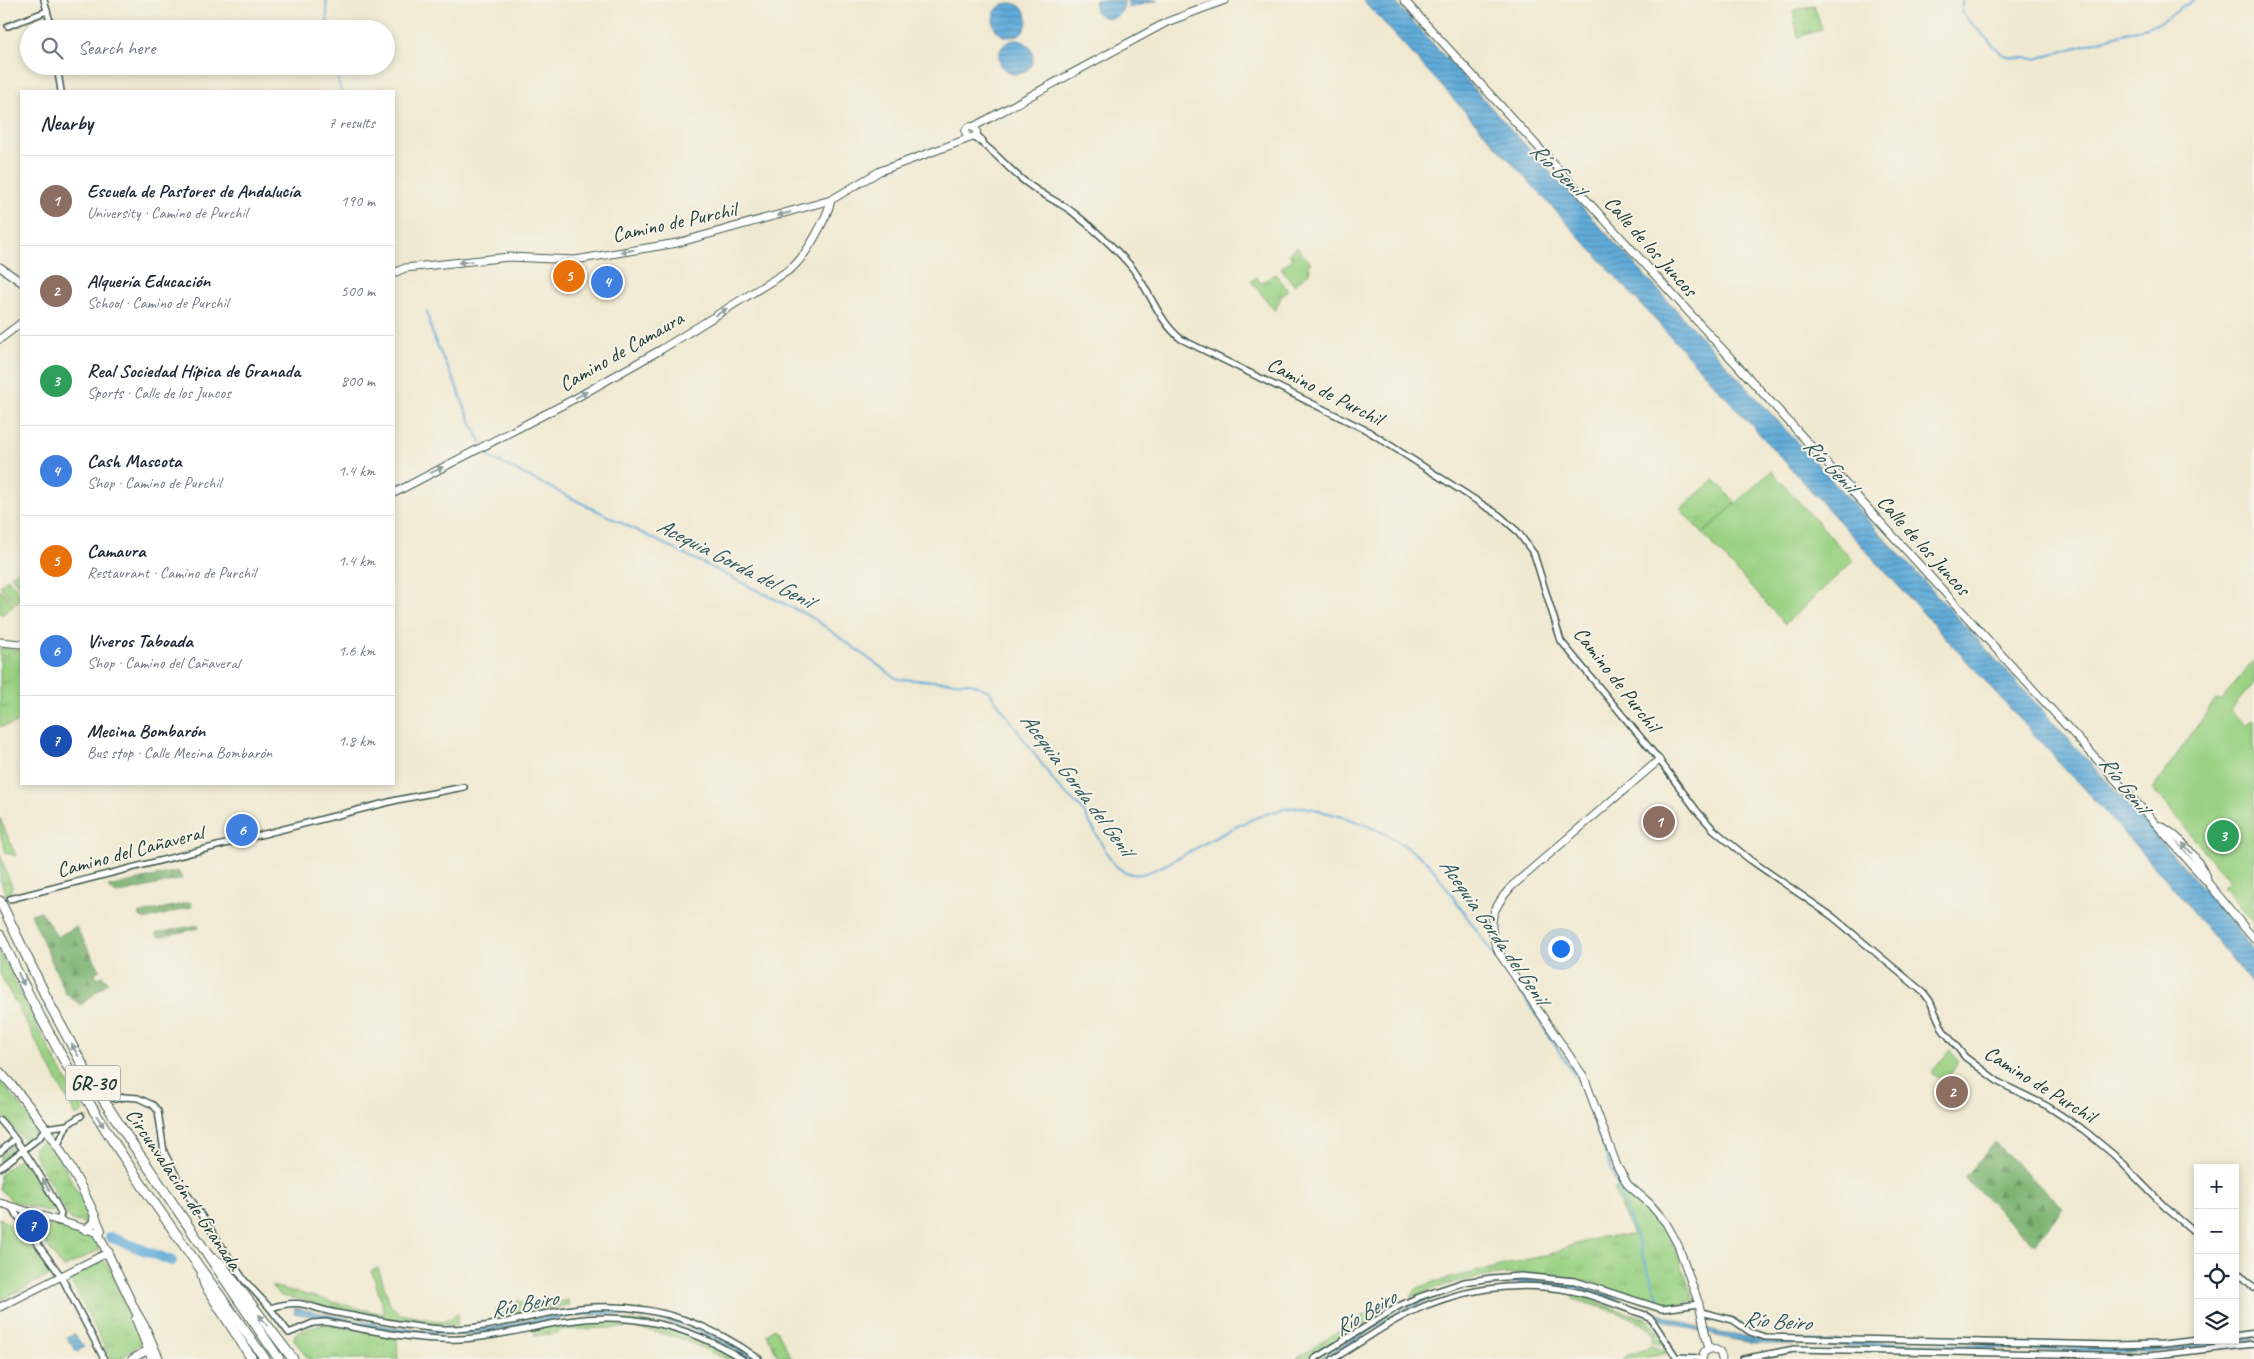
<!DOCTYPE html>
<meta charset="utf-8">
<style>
body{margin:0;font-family:Caveat,sans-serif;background:#f2f2f3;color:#1f2937}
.controls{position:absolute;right:15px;bottom:15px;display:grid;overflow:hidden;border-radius:0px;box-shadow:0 2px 8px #0003}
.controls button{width:45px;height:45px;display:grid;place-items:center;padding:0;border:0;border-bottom:1px solid #e0e1e3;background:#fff;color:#1f2937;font:25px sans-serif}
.you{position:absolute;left:1560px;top:948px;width:18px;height:18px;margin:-12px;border:4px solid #fff;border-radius:50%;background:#1a73e8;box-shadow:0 0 0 8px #1a73e833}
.badge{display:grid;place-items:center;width:32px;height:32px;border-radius:50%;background:#1f6fb2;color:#fff;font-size:16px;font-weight:700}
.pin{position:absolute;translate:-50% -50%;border:2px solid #fff;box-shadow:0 1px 5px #0006}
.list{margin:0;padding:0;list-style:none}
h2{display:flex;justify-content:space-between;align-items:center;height:65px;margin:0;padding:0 20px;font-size:21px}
h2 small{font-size:16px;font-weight:400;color:#747a83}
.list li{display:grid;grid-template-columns:32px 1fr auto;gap:15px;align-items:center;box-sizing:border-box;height:90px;padding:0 20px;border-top:1px solid #e0e1e3}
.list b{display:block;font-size:19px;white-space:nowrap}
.list p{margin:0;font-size:16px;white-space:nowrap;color:#747a83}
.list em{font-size:16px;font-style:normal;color:#747a83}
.icon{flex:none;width:28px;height:28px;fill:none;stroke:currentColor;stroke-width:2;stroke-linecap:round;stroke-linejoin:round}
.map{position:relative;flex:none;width:2254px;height:1359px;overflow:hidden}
.search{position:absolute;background:#fff;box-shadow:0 2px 8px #0003;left:20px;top:20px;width:375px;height:55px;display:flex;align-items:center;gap:12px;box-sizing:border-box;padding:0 18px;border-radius:28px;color:#747a83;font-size:19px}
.panel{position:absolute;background:#fff;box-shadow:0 2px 8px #0003;left:20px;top:90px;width:375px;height:695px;border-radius:0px}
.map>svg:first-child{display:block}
.grass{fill:url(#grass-tufts);stroke:#5c875c}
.forest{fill:url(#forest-firs);stroke:#4d7852}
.pitch{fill:#9ad183;stroke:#5c875c}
.water{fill:url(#water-rules);stroke:#407486}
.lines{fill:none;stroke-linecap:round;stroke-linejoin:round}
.stream{stroke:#60abd9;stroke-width:2}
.river{stroke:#60abd9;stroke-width:10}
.street-tunnel{stroke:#c6c7b2;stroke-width:5;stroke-dasharray:5 2.5;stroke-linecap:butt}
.street-casing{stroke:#3e574c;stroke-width:8}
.secondary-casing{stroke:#3e574c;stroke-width:9}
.primary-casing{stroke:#3e574c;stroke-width:10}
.highway-casing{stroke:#3e574c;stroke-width:11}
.street{stroke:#fff;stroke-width:5}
.secondary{stroke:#fff;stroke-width:7}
.primary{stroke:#fff;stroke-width:8}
.highway{stroke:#fff;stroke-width:9}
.oneway{fill:#8f9e9a}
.labels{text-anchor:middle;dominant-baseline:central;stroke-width:4;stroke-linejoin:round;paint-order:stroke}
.shield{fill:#f7f3e8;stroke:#60746a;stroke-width:1}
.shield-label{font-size:20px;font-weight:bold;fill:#1f3d34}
.street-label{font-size:21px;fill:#1f3d34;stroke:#f7f3e8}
.water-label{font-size:22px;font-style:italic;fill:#2f585d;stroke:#f7f3e8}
</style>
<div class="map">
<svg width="2254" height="1359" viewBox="0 0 2254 1359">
<defs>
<pattern id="grass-tufts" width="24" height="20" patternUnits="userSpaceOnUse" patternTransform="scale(1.25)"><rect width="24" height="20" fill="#9ad183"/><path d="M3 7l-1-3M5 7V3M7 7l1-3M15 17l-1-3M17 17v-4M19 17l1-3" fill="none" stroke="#84b472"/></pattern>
<pattern id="forest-firs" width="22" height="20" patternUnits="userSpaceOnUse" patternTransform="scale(1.25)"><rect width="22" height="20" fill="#7bb371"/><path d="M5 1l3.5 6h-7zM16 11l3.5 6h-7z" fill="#64935e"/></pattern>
<pattern id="water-rules" width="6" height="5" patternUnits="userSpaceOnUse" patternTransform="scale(1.25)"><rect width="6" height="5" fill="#60abd9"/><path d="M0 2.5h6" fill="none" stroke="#4f8cb1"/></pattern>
</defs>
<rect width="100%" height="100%" fill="#f7f3e8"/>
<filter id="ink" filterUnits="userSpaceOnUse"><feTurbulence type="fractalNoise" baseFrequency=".02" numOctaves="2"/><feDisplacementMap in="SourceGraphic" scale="10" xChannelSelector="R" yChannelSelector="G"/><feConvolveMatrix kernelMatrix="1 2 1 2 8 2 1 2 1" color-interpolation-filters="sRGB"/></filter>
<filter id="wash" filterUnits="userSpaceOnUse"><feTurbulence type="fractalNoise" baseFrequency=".0096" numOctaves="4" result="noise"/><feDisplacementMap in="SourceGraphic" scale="20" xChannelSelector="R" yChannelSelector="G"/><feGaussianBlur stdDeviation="1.12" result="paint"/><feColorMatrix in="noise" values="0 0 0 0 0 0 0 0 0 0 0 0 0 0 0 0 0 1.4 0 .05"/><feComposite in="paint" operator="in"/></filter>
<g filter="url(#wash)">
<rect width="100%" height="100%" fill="#f0e9d1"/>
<g class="grass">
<polygon points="1814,5 1822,29 1798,37 1793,11"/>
<polygon points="1297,247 1311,263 1307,266 1310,269 1309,273 1294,285 1281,268 1292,259 1289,253"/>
<polygon points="1275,274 1288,290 1281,297 1275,311 1251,281 1256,277 1261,283"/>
<polygon points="1714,479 1736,503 1703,534 1680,509"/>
<polygon points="19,569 21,572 21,588 11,576"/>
<polygon points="8,578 21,594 21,598 16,603 0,586"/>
<polygon points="0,647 14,650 21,649 21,722 0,727"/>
<polygon points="0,818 16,856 6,853 0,833"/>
<polygon points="0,855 12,887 9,894 6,895 0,879"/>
<polygon points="0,952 44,1040 84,1111 76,1116 0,974"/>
<polygon points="0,1080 39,1129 39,1132 27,1141 24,1140 0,1112"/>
<polygon points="44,1141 49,1143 65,1168 90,1217 87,1224 72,1220 68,1216 33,1152 34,1148"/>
<polygon points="15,1144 18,1150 0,1164 0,1156"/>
<polygon points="22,1156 25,1157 54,1207 53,1211 48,1212 12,1201 0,1189 0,1175"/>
<path d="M1622,1183C1666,1209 1678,1256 1694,1300C1685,1302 1674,1307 1664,1307C1650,1308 1609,1288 1592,1283C1532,1267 1468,1272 1411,1298L1415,1289L1434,1282L1558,1252L1566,1247L1601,1237L1633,1235L1614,1191L1617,1186Z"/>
<polygon points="29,1219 93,1237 99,1250 63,1268"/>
<polygon points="103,1261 108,1265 142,1343 120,1359 111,1359 70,1279"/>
<path d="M378,1268L391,1306L401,1314L443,1322L458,1314L457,1325H429L330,1309L308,1301L281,1296L271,1286C309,1294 346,1307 385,1314L374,1277L371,1271Z"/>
<path d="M1574,1294L1648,1320L1655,1327L1667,1347L1652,1342L1654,1334C1633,1313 1601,1308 1573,1299Z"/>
<polygon points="1388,1299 1392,1307 1309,1359 1296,1359"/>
<polygon points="518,1300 523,1303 525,1314 496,1320 494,1310 509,1309"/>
<polygon points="568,1300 569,1305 530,1313 526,1302 541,1306"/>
<polygon points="597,1319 645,1322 695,1336 738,1359 726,1359 680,1338 633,1327 560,1330 558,1333 535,1336 534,1328"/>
<polygon points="324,1324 397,1336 398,1359 308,1359 294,1339 295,1334 314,1326"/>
<path d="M774,1328C779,1331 788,1352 792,1359H779L767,1334Z"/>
<polygon points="1649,1345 1669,1352 1669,1353 1623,1359 1626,1356 1648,1348"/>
</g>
<g class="forest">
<polygon points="178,871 182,879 116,894 108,887"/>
<polygon points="191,902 192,907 144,920 138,914"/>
<polygon points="41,911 57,937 76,927 100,970 95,972 97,978 103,976 108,982 81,1005 66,994 31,914"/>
<polygon points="198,925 199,928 159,937 156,933"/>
<polygon points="1995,1143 2063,1208 2034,1245 1964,1177"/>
</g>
<g class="pitch">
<polygon points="1771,471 1853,561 1785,624 1703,534"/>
<polygon points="0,589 14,604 2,615 0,613"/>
<polygon points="2254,660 2254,683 2230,711 2246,725 2254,719 2254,923 2223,887 2230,882 2153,789 2216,699 2221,700"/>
<polygon points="1950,1050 1959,1062 1944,1082 1931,1073"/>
<polygon points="0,1218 21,1232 52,1274 0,1300"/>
</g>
<g class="water">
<path d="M1094,0H1124C1125,17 1108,24 1096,12Z"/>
<polygon points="1127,0 1159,0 1129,8"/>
<polygon points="1363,0 1393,0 2146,824 2230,920 2254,952 2254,987 2166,879"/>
<circle cx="1010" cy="20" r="17"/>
<circle cx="1016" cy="57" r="17"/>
<path d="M1523,1279L1579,1285L1701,1328L1721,1333L1761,1339L2147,1348L2235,1340V1338L2254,1336V1341L2147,1353L1764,1344C1702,1338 1658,1316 1601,1296C1545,1278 1481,1279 1426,1301C1391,1316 1360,1339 1328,1359H1320C1392,1314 1435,1282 1523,1279Z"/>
<path d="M295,1308C343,1317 395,1331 445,1331C483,1332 520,1321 557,1314C631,1302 694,1318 756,1359H749C692,1321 625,1306 557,1319C520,1325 483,1336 445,1335C394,1335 343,1321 294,1313Z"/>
<polygon points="74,1334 84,1347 77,1352 67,1338"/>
</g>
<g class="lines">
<g class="stream">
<polyline points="326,0 328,29"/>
<polyline points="1962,0 1962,12 1969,21 2002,54 2011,57 2036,59 2157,24 2194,0"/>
<polyline points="334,66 341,91"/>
<path d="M427,311C431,338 444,359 455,383C464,404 470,424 482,443"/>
<path d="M486,449L489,457L497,461L813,618L897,679L971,683L989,691L1059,788L1082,809L1112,862C1120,871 1130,876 1142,874C1155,871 1168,863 1180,857C1216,838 1261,808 1302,807C1309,807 1317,810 1324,812C1367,822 1394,836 1429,863L1528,1003L1580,1084L1661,1305"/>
</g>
<polyline class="river" points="110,1237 172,1261"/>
</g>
</g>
<g filter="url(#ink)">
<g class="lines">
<polyline class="street-tunnel" points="81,1116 115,1099"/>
<defs>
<g id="street">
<polyline points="44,0 52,29"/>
<polyline points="8,26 47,11"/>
<polyline points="57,66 61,91"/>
<polyline points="976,134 983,141"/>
<path d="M973,137C994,149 1008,170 1028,184C1041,194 1056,201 1070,210C1089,225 1113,246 1129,264C1149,287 1157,320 1181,339L1368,431L1499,515L1517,531L1534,554L1561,641L1657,757L1697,811L1713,829L1749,859L1833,917L1924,993L1930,1001L1943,1030L1965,1057L2000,1083L2047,1106L2085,1131L2114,1155L2165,1207L2198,1235"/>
<polyline points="10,899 397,800 464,787"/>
<path d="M115,1099L125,1097L138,1098L153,1105L158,1111L164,1152L180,1183L244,1280L270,1308L289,1333L313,1323L325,1322C370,1330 415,1341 460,1339C496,1338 532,1326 568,1321C629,1311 690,1326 742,1359"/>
<path d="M0,1120C25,1149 44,1180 61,1213L59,1222"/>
<polyline points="57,1147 67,1125"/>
<polyline points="0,1152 14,1140"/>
<polyline points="0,1168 40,1137 45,1128 67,1125 81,1116"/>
<polyline points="11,1207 61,1276 104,1359"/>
<polyline points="2235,1269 2254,1288"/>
<path d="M270,1308C303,1298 306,1307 337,1313C371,1319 407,1327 442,1329C480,1330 518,1319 554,1312C630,1297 697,1314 759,1359"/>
<polyline points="1701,1312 1733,1320 1750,1332 1765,1337 2113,1345 2163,1344 2198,1340"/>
<polyline points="2235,1336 2254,1333"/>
<polyline points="1314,1359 1399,1306 1419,1297 1464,1282 1492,1278 1521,1276 1575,1281 1662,1309 1699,1304"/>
<path d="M1333,1359C1357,1345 1380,1328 1405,1315C1456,1289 1516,1280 1572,1291C1597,1296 1621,1307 1645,1315L1652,1320L1676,1357L1702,1358"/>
<polyline points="1743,1359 1794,1349 2148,1356 2254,1344"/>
</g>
<g id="secondary">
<polyline points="1404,0 2155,823 2209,884 2254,939"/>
<circle cx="971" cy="132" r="5.5"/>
<polyline points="973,127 1167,22 1225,0"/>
<polyline points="0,267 21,282"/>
<polyline points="394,273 405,268 509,257 575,260 677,243 831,200 880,171 970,138"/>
<polyline points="0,339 21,323"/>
<path d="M394,493L576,398L662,349L778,277C783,274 790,270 794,266C808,252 827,218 831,200"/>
<polyline points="0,642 21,644"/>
<path d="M1659,760L1512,886C1491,909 1486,924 1499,953L1584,1077L1617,1166L1628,1185L1649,1203L1666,1223L1678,1245L1699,1304L1709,1349"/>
<path d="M2161,826C2181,837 2198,858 2207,879"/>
<polyline points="0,1203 99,1233"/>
<polyline points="0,1307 109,1252"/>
<polyline points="132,1359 148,1350"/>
<polyline points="1702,1359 1704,1352 1712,1348 1720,1352 1722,1359"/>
</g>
<g id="primary">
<path d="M0,1072C42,1117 78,1173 101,1230L99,1233"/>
<polyline points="86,1230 94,1222 94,1219"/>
<polyline points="97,1231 136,1312 145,1327 159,1359"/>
<polyline points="136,1319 152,1359"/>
</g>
<g id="highway">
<polyline points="0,901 50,1005 93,1084 127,1136 279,1359"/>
<path d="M0,935C40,1023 88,1106 142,1185C182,1244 224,1301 265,1359"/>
<polyline points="214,1259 220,1263 293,1359"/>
<polyline points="202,1275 205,1285 252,1359"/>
</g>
</defs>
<use href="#street" class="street-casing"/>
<use href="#secondary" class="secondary-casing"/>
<use href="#primary" class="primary-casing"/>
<use href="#highway" class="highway-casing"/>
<use href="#street" class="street"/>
<use href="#secondary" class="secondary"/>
<use href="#primary" class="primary"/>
<use href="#highway" class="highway"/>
</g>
<defs><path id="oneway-solid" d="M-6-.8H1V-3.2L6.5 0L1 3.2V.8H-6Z" transform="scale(1.25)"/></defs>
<g class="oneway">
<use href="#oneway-solid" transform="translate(784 214) rotate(165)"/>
<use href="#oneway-solid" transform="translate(627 251) rotate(171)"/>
<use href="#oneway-solid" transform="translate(465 262) rotate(174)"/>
<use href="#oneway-solid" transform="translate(721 312) rotate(-32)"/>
<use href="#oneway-solid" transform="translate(581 395) rotate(-29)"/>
<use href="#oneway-solid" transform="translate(437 470) rotate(-27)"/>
<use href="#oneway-solid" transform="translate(2187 848) rotate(-132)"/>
<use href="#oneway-solid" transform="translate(21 979) rotate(64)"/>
<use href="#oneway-solid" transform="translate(75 1050) rotate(-119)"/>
<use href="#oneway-solid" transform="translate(100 1121) rotate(57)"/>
<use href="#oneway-solid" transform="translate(46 1185) rotate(-120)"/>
<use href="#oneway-solid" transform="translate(263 1320) rotate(-128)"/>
</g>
</g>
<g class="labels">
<rect class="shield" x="65.5" y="1065.5" width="55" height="35" rx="4"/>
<g class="shield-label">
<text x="93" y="1083">GR-30</text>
</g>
<g class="street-label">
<text transform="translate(674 222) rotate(-12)">Camino de Purchil</text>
<text transform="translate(1651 246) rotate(48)">Calle de los Juncos</text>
<text transform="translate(621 351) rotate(-30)">Camino de Camaura</text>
<text transform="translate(1325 391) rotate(27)">Camino de Purchil</text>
<text transform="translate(1924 545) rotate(48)">Calle de los Juncos</text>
<text transform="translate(1617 679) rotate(52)">Camino de Purchil</text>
<text transform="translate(130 851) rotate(-15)">Camino del Cañaveral</text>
<text transform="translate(2040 1084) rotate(32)">Camino de Purchil</text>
<text transform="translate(184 1189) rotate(56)">Circunvalación de Granada</text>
</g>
<g class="water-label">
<text transform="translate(1557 169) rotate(44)">Río Genil</text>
<text transform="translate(1830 465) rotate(46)">Río Genil</text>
<text transform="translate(735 563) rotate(27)">Acequia Gorda del Genil</text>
<text transform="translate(1077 784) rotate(53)">Acequia Gorda del Genil</text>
<text transform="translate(2124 784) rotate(52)">Río Genil</text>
<text transform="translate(1494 931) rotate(55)">Acequia Gorda del Genil</text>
<text transform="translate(524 1304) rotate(-11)">Río Beiro</text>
<text transform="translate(1365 1313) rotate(-31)">Río Beiro</text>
<text transform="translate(1777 1321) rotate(4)">Río Beiro</text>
</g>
</g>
</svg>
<div class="controls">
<button>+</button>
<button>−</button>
<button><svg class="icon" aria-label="locate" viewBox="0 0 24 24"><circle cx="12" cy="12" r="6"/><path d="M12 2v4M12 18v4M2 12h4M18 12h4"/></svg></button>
<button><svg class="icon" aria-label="layers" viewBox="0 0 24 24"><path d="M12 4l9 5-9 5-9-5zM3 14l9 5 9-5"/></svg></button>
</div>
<div class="you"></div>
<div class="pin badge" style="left:1659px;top:822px;background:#8d6e63">1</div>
<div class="pin badge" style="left:1952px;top:1092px;background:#8d6e63">2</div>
<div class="pin badge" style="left:2223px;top:836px;background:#2e9e5b">3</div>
<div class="pin badge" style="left:607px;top:282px;background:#3f7fe0">4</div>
<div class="pin badge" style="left:569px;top:276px;background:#e8710a">5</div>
<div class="pin badge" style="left:242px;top:830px;background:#3f7fe0">6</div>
<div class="pin badge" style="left:32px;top:1226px;background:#1a4fb4">7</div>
<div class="search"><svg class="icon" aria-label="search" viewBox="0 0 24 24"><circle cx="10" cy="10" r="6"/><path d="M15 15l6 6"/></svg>Search here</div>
<section class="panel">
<h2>Nearby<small>7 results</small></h2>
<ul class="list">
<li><span class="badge" style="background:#8d6e63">1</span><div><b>Escuela de Pastores de Andalucía</b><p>University · Camino de Purchil</p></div><em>190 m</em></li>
<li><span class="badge" style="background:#8d6e63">2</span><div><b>Alquería Educación</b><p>School · Camino de Purchil</p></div><em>500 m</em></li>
<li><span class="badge" style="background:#2e9e5b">3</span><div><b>Real Sociedad Hípica de Granada</b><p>Sports · Calle de los Juncos</p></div><em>800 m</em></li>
<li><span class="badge" style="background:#3f7fe0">4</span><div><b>Cash Mascota</b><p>Shop · Camino de Purchil</p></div><em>1.4 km</em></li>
<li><span class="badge" style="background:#e8710a">5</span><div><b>Camaura</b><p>Restaurant · Camino de Purchil</p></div><em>1.4 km</em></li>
<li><span class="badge" style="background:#3f7fe0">6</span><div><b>Viveros Taboada</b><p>Shop · Camino del Cañaveral</p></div><em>1.6 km</em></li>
<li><span class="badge" style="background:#1a4fb4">7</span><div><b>Mecina Bombarón</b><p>Bus stop · Calle Mecina Bombarón</p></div><em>1.8 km</em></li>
</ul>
</section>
</div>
